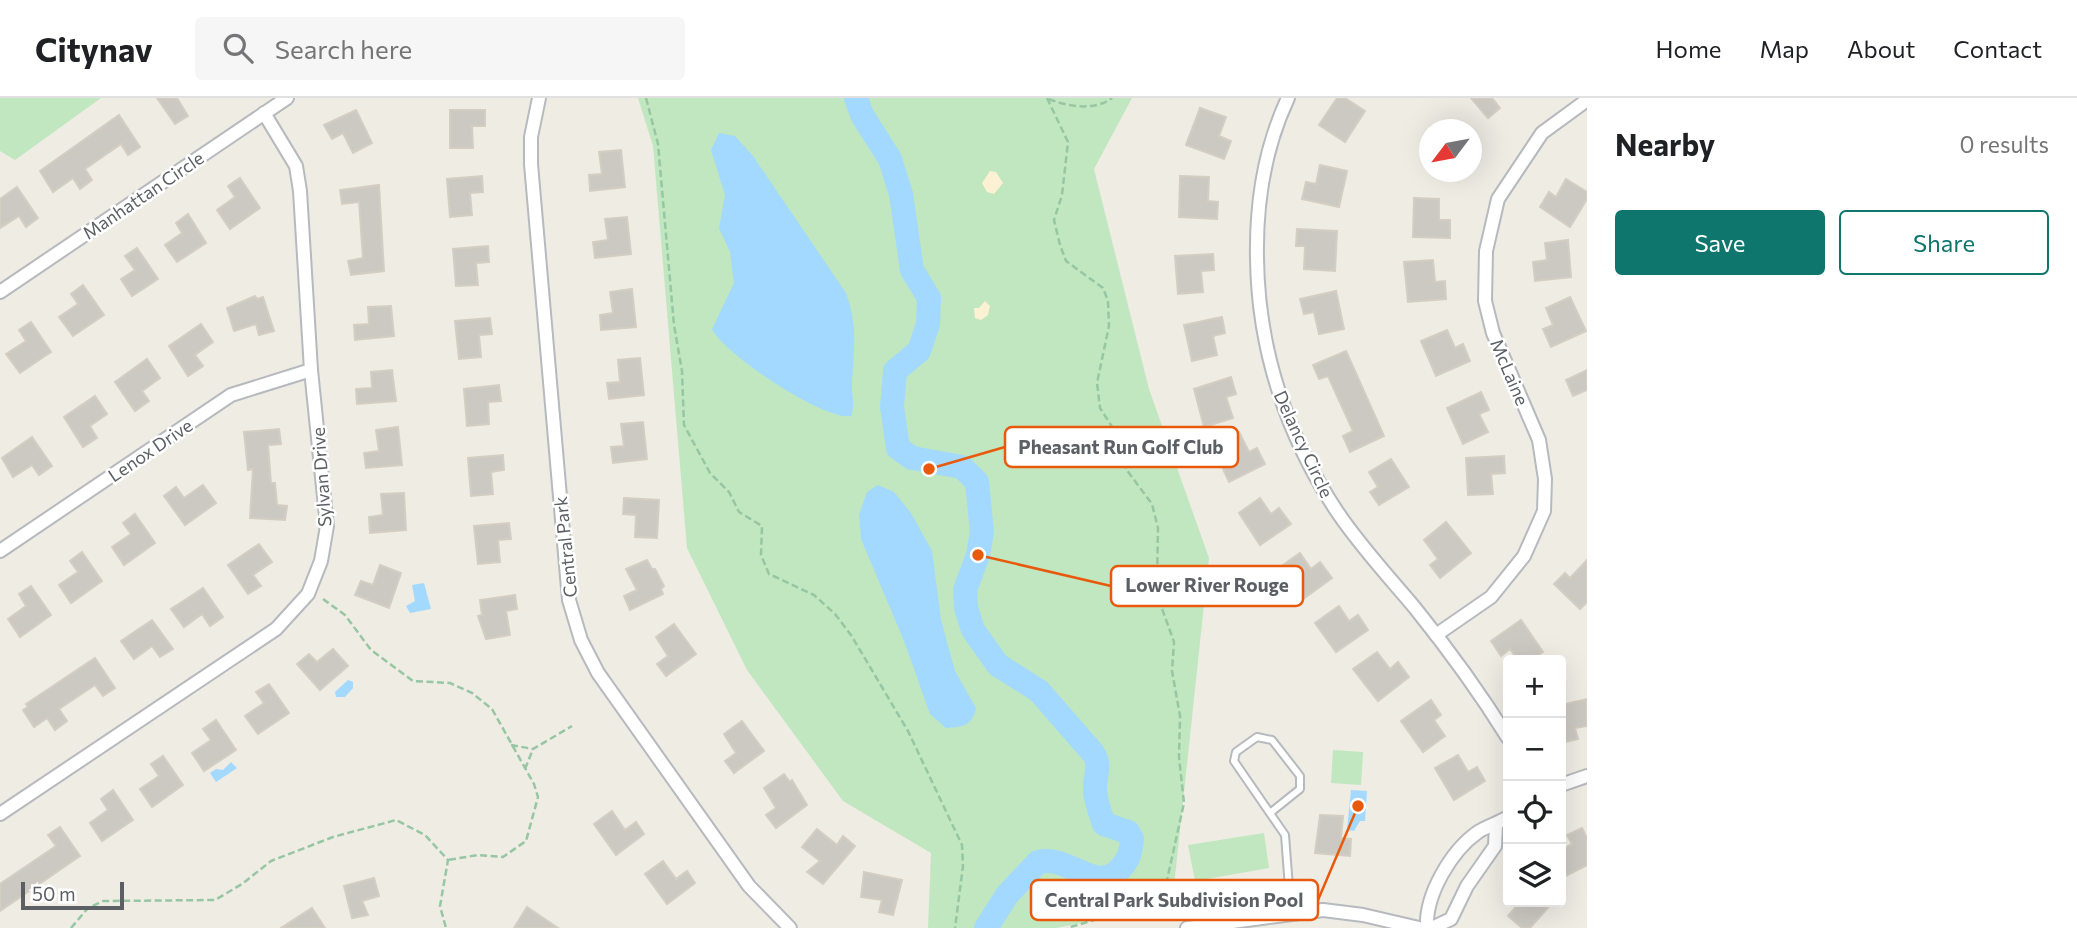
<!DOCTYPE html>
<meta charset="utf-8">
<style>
body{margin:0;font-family:Commissioner,sans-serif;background:#f6f6f6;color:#202124}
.controls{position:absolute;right:21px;bottom:21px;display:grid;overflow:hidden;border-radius:7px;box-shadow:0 7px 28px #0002}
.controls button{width:63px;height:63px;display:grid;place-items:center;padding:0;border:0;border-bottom:2px solid #e0e0e0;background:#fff;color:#202124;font:35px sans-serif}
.compass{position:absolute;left:1419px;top:21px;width:63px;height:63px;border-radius:50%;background:#fff;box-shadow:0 7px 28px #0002;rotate:238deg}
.scale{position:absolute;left:21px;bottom:18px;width:103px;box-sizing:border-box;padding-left:7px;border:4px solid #5c6065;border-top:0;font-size:19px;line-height:24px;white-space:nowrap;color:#5c6065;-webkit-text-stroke:5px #fff;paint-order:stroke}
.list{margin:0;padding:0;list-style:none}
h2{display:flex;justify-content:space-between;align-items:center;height:91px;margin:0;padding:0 28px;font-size:30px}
h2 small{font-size:23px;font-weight:400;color:#757577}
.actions{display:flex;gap:14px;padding:21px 28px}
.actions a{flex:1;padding:16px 0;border:2px solid #0f766e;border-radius:7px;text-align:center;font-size:24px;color:#0f766e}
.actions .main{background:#0f766e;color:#fff}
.icon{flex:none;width:38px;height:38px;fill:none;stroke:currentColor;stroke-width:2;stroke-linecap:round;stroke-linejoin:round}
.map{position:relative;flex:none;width:1587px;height:830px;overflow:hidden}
header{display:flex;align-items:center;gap:42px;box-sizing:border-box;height:98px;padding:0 35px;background:#fff;border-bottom:2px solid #e0e0e0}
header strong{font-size:33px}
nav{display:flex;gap:38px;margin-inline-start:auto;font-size:24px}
.search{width:490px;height:63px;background:#f6f6f6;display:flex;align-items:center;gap:18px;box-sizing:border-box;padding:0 24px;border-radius:7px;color:#757577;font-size:26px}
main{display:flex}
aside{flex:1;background:#fff}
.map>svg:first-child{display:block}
.green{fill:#c0e7bf}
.sand{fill:#fcf1d2}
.water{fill:#a3d9ff}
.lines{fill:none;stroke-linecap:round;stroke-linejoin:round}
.river{stroke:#a3d9ff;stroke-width:24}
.building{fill:#ccc9c3;stroke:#d4cec2;stroke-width:2}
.service-casing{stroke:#b6babe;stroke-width:10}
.minor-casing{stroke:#b6babe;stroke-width:16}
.path{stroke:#97c6a3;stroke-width:2.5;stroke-dasharray:7 3.5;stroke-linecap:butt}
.service{stroke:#fff;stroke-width:6}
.minor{stroke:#fff;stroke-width:12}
.labels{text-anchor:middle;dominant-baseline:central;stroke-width:5;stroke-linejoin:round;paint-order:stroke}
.street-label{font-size:18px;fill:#5c6065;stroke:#fff}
.leader{fill:none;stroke:#e8590c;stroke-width:2.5}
.callout-dot{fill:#e8590c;stroke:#fff;stroke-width:2.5}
.callout{fill:#fff;stroke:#e8590c;stroke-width:2.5}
.callout-label{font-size:19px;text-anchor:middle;font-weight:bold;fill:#5c6065}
</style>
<header>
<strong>Citynav</strong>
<div class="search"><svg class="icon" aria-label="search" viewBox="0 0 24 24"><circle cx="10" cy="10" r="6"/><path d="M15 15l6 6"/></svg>Search here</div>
<nav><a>Home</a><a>Map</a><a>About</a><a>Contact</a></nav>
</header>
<main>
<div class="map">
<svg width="1587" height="830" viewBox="0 0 1587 830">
<rect width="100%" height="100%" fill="#efece4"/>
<g class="green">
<polygon points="0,0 101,0 15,62 0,53"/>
<polygon points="638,0 1132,0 1094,71 1149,291 1209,460 1172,807 1056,830 928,830 931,755 843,703 747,572 687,450 653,48"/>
<polygon points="1333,652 1363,654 1361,687 1331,685"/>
<polygon points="1264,735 1269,770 1195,783 1188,747"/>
</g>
<g class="sand">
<polygon points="990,73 996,74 1003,85 994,96 987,94 982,85"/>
<polygon points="985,203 990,208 988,217 981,222 975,220 974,210 979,210"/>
</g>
<g class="water">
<path d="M719,35L735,38L753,58L846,195C858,228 854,252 852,285C851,297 856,307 851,318C824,323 724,256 712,231L734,185L730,154L719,130L725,97L711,52Z"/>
<path d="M878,387L894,394L911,415L932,453L941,522L955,573L976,610C972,628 963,629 946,630L930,616L904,543L861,441L859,417L867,394Z"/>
<polygon points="424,485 431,511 410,515 406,508 415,503 412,487"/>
<polygon points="348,582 353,584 353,590 345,599 336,599 335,594"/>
<polygon points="231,664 237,670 216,684 210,675 216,671 223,672"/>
<polygon points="1351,692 1367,693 1365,723 1360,723 1354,733 1347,732"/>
</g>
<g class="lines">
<path class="river" d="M856,0L862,17L890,61L901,96L912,172L929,200L928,226L919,253L895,273L892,309L898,350L912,360L962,369L977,384L982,434L978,457L965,492L966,510L973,532L998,567L1039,593L1093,655C1102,668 1094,679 1095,693C1096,705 1100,715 1104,726L1128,734L1132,741C1131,753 1129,762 1120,771C1096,797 1068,756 1038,764L1007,797L986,830"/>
</g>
<g class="building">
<polygon points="157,0 177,0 188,18 175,26"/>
<polygon points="1337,0 1345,0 1365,13 1345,44 1319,27"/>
<polygon points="1471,0 1492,0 1500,10 1488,20"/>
<polygon points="1200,10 1226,19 1219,38 1231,43 1224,61 1186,47"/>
<polygon points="356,12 372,45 353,55 343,35 332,41 324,27"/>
<polygon points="450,12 485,12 485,28 472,28 473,50 450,50"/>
<polygon points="119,17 140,49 128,57 121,46 85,71 92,82 80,91 73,80 53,94 40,73"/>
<polygon points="621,52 625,89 590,93 589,77 602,76 599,54"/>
<polygon points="1320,67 1347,73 1339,109 1302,101 1306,84 1316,86"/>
<polygon points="482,78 483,94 470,95 472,117 450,119 447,81"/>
<polygon points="1180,78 1209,79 1208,103 1218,104 1217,121 1179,119"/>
<polygon points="240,80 260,110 230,131 217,112 235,99 228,88"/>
<polygon points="1566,81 1587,94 1587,101 1570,129 1540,109 1549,94 1556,99"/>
<polygon points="379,87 384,173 351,177 348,163 363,160 359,104 342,106 340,92"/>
<polygon points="17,89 38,120 26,129 19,118 0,130 0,101"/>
<polygon points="1414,100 1439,101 1439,122 1450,122 1450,140 1413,139"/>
<polygon points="188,116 206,145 177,164 165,147 182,135 176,125"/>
<polygon points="627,119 631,156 595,160 593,144 608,142 605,121"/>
<polygon points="1297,131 1337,133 1335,173 1304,171 1305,148 1296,148"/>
<polygon points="1568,142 1571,179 1535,183 1533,164 1547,162 1545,145"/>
<polygon points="488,148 489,164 476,165 478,187 456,188 453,151"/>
<polygon points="137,150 158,181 132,198 121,181 135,172 125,158"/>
<polygon points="1213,156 1214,172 1201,173 1203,194 1178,196 1175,158"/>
<polygon points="1433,162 1435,184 1445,183 1446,201 1408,204 1404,164"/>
<polygon points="83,187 104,217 73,238 59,219 78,206 71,196"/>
<polygon points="632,191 636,229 601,232 600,217 613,215 610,194"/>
<polygon points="1336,193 1344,231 1319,236 1314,214 1304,216 1300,201"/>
<polygon points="255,198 257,201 263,199 274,233 259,237 256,226 234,233 227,210"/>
<polygon points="1570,199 1586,233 1551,249 1543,231 1553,227 1546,210"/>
<polygon points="391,208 394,238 355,242 354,227 369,226 368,209"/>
<polygon points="1222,219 1225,235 1213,238 1217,257 1192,263 1184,227"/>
<polygon points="490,220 492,236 479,237 481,259 459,261 455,223"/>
<polygon points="31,224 51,254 20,275 6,256 26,243 19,232"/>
<polygon points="201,226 213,244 195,257 203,268 188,278 169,248"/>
<polygon points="1447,232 1455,250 1463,246 1470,263 1436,278 1421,243"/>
<polygon points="1346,253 1384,338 1350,354 1343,338 1353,333 1328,278 1319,281 1313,267"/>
<polygon points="640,260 644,297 609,301 607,285 620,284 618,262"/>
<polygon points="147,261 160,280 142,293 149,303 135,313 115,284"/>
<polygon points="392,272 396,303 357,306 356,291 372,290 371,274"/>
<polygon points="1587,272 1587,292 1573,298 1566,282"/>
<polygon points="1231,279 1236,296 1226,299 1233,320 1204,329 1194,291"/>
<polygon points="499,287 501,303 488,304 489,326 467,328 464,291"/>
<polygon points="1481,294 1489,312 1479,316 1488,334 1463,346 1447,310"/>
<polygon points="95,298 107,316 90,328 97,340 83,349 64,319"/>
<polygon points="643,324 647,361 613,365 611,349 624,348 621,326"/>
<polygon points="398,329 402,367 366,370 364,355 379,353 376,332"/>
<polygon points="279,331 281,346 268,347 271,385 275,385 277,407 287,408 285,422 250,420 253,371 248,372 244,334"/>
<polygon points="1239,334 1249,354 1257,350 1265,366 1229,384 1212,347"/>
<polygon points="32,339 52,368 39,377 32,367 13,379 2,360"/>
<polygon points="503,357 504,372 491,374 493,396 471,398 468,360"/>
<polygon points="1504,358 1505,375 1491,376 1493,396 1468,397 1466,360"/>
<polygon points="1391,361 1409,389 1379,407 1370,394 1378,389 1369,374"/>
<polygon points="203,387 216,405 185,427 164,398 176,389 184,400"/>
<polygon points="404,395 406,432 370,435 369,419 383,417 381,396"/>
<polygon points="624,400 659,402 657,440 635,439 636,417 623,416"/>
<polygon points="1260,400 1271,416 1279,410 1291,426 1260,447 1239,415"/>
<polygon points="135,416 155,445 124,467 112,449 131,436 123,425"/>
<polygon points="1446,424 1471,455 1440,480 1430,467 1438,461 1424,442"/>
<polygon points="509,425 511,441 498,442 500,464 478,466 474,428"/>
<polygon points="259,446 272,464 253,477 261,488 248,496 228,467"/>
<polygon points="82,454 102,483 71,505 59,487 78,474 70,463"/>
<polygon points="1300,455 1311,471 1320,464 1332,480 1299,504 1276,472"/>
<polygon points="647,462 652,471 655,471 664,488 661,491 663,496 630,512 624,498 637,492 626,471"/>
<polygon points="1587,462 1587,504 1580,511 1554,486 1565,475 1570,480"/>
<polygon points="380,467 401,475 389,510 355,497 361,483 373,487"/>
<polygon points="31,488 51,517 20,539 8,521 26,508 19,496"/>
<polygon points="203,490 223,519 210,528 202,516 184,529 171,511"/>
<polygon points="515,497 517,511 506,513 510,537 486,541 478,518 482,517 480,502"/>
<polygon points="1339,508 1349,523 1358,517 1368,532 1336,554 1315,525"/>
<polygon points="152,522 173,551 160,559 152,548 134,561 121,543"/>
<polygon points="1521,522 1543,554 1531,562 1518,562 1510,551 1501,558 1491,543"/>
<polygon points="674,526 696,556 666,578 657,566 668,558 656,539"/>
<polygon points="333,551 348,568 320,592 297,566 309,556 317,564"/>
<polygon points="1377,554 1390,571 1398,564 1409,579 1378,603 1353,571"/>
<polygon points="95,560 115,590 103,598 95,587 59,611 67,623 55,632 47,620 34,629 23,612 28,609 26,606"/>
<polygon points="269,586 289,615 258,636 245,618 264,605 256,594"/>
<polygon points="1587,601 1587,628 1575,630 1578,641 1561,645 1561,607"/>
<polygon points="1431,602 1441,617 1434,622 1445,638 1423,654 1401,623"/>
<polygon points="216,622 236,652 204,673 192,655 211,642 203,631"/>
<polygon points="742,623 764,653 734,675 725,663 736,655 724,636"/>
<polygon points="1458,657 1468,674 1477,669 1485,683 1454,702 1435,670"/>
<polygon points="163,658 183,687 152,709 140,691 159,678 151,666"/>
<polygon points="784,676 790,684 792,682 807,707 776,730 766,717 776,710 764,690"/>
<polygon points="113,692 133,722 102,743 90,725 108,712 101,701"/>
<polygon points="612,713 625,732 636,724 644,736 616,757 594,726"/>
<polygon points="1320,717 1343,718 1341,740 1351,741 1350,758 1315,755"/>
<polygon points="60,729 80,758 0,813 0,786 56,748 48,737"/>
<polygon points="1582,730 1587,740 1587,767 1564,779 1561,752 1572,746 1567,737"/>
<polygon points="817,731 837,747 843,738 855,748 823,786 807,774 820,763 802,749"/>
<polygon points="663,763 676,781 687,773 695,785 667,806 645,776"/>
<polygon points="864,774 902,782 893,817 879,814 882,802 861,799"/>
<polygon points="374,780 379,798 362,803 368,817 352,820 344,788"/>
<polygon points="1520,804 1553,804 1530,830 1522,830 1508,818"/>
<polygon points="527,809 558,830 514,830"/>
<polygon points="312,810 325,830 281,830"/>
</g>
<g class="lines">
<defs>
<polyline id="service" points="1270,715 1300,691 1300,678 1272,642 1257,639 1236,654 1234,663 1285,737 1291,816"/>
<g id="minor">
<polyline points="539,0 531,39 531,66 569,502 581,542 598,575 749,788 790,830"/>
<path d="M1288,0C1264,51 1256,105 1257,160C1258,252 1287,339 1338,415C1361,449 1389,479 1415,510C1448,551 1480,595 1508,640"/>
<polyline points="0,194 287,0"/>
<polyline points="0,453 231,297 311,272"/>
<polyline points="1436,537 1491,499 1524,458 1544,413 1545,381 1539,342 1493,235 1485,203 1486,153 1498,101 1542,35 1587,2"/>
<polyline points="1561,687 1587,678"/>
<polyline points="0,716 276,531 308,496 321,463 327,428 311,272 300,93 296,68 264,15"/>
<polyline points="1187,830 1323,812 1363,817 1419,830"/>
<path d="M1427,830C1425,797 1451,753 1478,734C1487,728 1499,725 1508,719"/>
<polyline points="1432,830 1451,821 1467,788 1495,748 1496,727"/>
</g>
</defs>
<use href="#service" class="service-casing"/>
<use href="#minor" class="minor-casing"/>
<g class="path">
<polyline points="646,0 658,46 674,227 682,273 684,327 710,375 729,394 739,414 762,428 761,457 769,476 814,497 835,516 851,537 908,633 962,747 963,768 955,830"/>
<polyline points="1047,0 1068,44 1062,97 1054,122 1060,147 1066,163 1103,190 1108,203 1109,228 1097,285 1100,310 1118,338 1126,371 1152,406 1158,430 1157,484 1160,505 1174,544 1172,573 1180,618 1179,659 1184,705 1167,782 1142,804 1118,815 1067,830"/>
<path d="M1049,1C1068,9 1095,13 1112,0"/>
<polyline points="323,501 345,517 371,552 413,583 450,585 472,595 492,611 534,686 538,699 526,743 503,759 478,757 448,762"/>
<polyline points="511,647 533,651 572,628"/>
<polyline points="525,671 533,651"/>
<polyline points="71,830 88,810 103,803 215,802 242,786 271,763 333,739 396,722 425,737 448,762 440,808 446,830"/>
</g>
<use href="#service" class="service"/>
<use href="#minor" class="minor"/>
</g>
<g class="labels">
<g class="street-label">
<text transform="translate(143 97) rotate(-34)">Manhattan Circle</text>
<text transform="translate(1510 274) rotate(67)">McLaine</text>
<text transform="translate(1304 346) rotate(65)">Delancy Circle</text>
<text transform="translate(150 352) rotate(-34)">Lenox Drive</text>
<text transform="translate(321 379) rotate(-94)">Sylvan Drive</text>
<text transform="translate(565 449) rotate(-96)">Central Park</text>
</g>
</g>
<path class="leader" d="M929 371L1005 349M978 457L1111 488M1358 708L1318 802"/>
<g class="callout-dot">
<circle cx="929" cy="371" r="7"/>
<circle cx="978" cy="457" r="7"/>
<circle cx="1358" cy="708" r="7"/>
</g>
<g class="callout">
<rect x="1005" y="329" width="233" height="40" rx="7"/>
<rect x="1111" y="468" width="192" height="40" rx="7"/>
<rect x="1031" y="782" width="287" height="40" rx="7"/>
</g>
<g class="callout-label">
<text x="1121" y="356">Pheasant Run Golf Club</text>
<text x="1207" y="494">Lower River Rouge</text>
<text x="1174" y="809">Central Park Subdivision Pool</text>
</g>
</svg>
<div class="controls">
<button>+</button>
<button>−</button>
<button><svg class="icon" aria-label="locate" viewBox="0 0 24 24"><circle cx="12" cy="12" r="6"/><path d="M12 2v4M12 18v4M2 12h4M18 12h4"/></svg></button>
<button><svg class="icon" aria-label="layers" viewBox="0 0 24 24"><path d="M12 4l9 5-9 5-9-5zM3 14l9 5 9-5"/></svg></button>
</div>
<svg class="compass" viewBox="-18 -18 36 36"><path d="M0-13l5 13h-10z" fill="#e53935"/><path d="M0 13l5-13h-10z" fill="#757577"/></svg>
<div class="scale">50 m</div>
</div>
<aside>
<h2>Nearby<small>0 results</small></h2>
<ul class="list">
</ul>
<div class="actions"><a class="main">Save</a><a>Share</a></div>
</aside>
</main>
